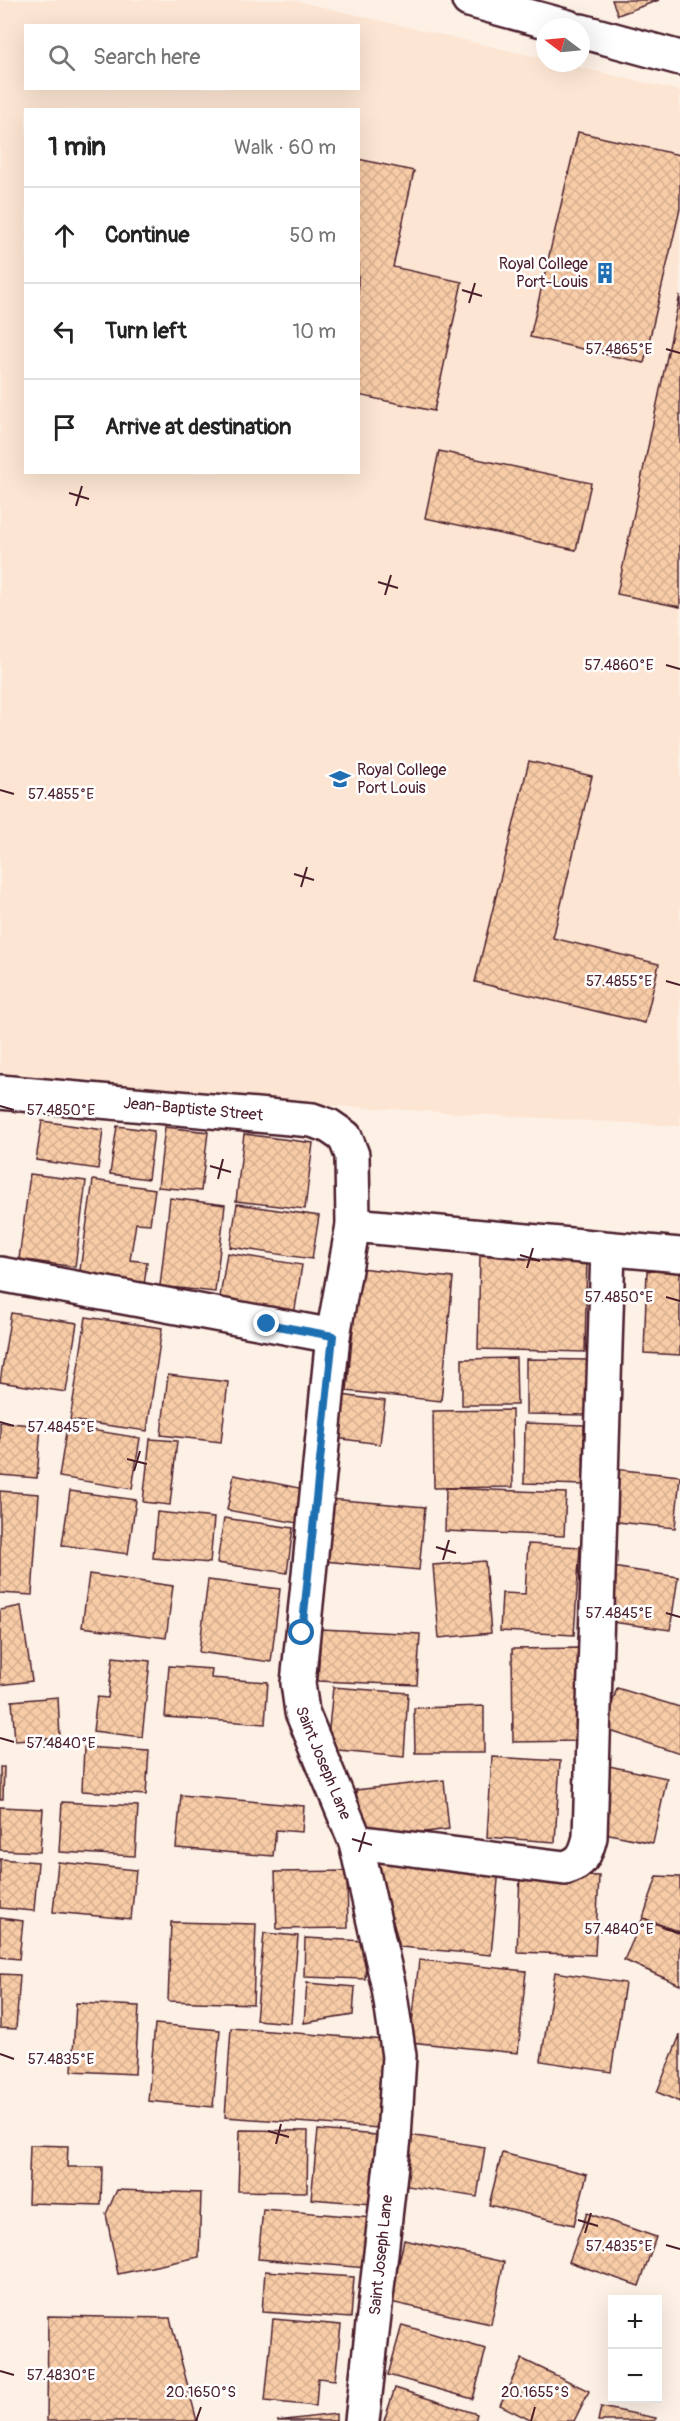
<!DOCTYPE html>
<meta charset="utf-8">
<style>
body{margin:0;font-family:Pangolin,sans-serif;background:#f2f2f2;color:#222}
.controls{position:absolute;right:18px;bottom:18px;display:grid;overflow:hidden;border-radius:0px;box-shadow:0 6px 24px #0002}
.controls button{width:54px;height:54px;display:grid;place-items:center;padding:0;border:0;border-bottom:2px solid #e0e0e0;background:#fff;color:#222;font:30px sans-serif}
.compass{position:absolute;left:536px;top:18px;width:54px;height:54px;border-radius:50%;background:#fff;box-shadow:0 6px 24px #0002;rotate:286deg}
.stop{position:absolute;width:18px;height:18px;margin:-14px;border:4px solid #1f6fb2;border-radius:50%;background:#fff}
.stop.end{background:#1f6fb2;border-color:#fff;box-shadow:0 2px 6px #0008}
.list{margin:0;padding:0;list-style:none}
h2{display:flex;justify-content:space-between;align-items:center;height:78px;margin:0;padding:0 24px;font-size:26px}
h2 small{font-size:20px;font-weight:400;color:#767676}
.list li{display:grid;grid-template-columns:39px 1fr auto;gap:18px;align-items:center;box-sizing:border-box;height:96px;padding:0 24px;border-top:2px solid #e0e0e0}
.list b{display:block;font-size:22px;white-space:nowrap}
.list em{font-size:20px;font-style:normal;color:#767676}
.icon{flex:none;width:33px;height:33px;fill:none;stroke:currentColor;stroke-width:2;stroke-linecap:round;stroke-linejoin:round}
.map{position:relative;flex:none;width:680px;height:2421px;overflow:hidden}
.search{position:absolute;background:#fff;box-shadow:0 6px 24px #0002;left:24px;top:24px;width:336px;height:66px;display:flex;align-items:center;gap:15px;box-sizing:border-box;padding:0 21px;border-radius:0px;color:#767676;font-size:22px}
.panel{position:absolute;background:#fff;box-shadow:0 6px 24px #0002;left:24px;top:108px;width:336px;height:366px;border-radius:0px}
.map>svg:first-child{display:block}
.built{fill:#fce5d2;fill-rule:evenodd}
.building{fill:url(#building-cross-hatch);stroke:#4a1f2b;stroke-width:1.5}
.lines{fill:none;stroke-linecap:round;stroke-linejoin:round}
.minor-casing{stroke:#4a1f2b;stroke-width:38}
.minor{stroke:#fff;stroke-width:33}
.route{stroke:#1f6fb2;stroke-width:8}
.ticks{fill:none;stroke:#4a1f2b;stroke-width:2}
.labels{text-anchor:middle;dominant-baseline:central;stroke-width:5;stroke-linejoin:round;paint-order:stroke}
.poi-label{font-size:16px;fill:#4a1f2b;stroke:#fff;text-anchor:end}
.street-label{font-size:16px;fill:#4a1f2b;stroke:#fff}
.ticks-label{font-size:15px;text-anchor:middle;fill:#4a1f2b;stroke:#fff;stroke-width:5;stroke-linejoin:round;paint-order:stroke}
</style>
<div class="map">
<svg width="680" height="2421" viewBox="0 0 680 2421">
<defs>
<pattern id="building-cross-hatch" width="8" height="8" patternUnits="userSpaceOnUse" patternTransform="scale(1.5)"><rect width="8" height="8" fill="#f8cca7"/><path d="M0 0l8 8M0 8l8-8" fill="none" stroke="#d6af90"/></pattern>
</defs>
<rect width="100%" height="100%" fill="#fdf0e5"/>
<filter id="ink" filterUnits="userSpaceOnUse"><feTurbulence type="fractalNoise" baseFrequency=".0167" numOctaves="2"/><feDisplacementMap in="SourceGraphic" scale="12" xChannelSelector="R" yChannelSelector="G"/><feConvolveMatrix kernelMatrix="1 2 1 2 8 2 1 2 1" color-interpolation-filters="sRGB"/></filter>
<g filter="url(#ink)">
<path class="built" d="M0,0H292L545,59V63H561L680,91V1126L0,1086ZM26,26H358V88H26ZM26,110H358V472H26Z"/>
<g class="building">
<polygon points="612,0 659,0 618,15"/>
<polygon points="578,132 680,155 680,209 644,363 530,337"/>
<polygon points="358,159 414,171 393,267 462,282 434,411 358,395"/>
<polygon points="680,295 680,607 617,594"/>
<polygon points="439,451 591,483 576,550 425,518"/>
<polygon points="529,761 592,776 553,938 659,964 645,1023 475,982"/>
<polygon points="42,1121 103,1130 98,1169 36,1160"/>
<polygon points="117,1126 154,1131 148,1179 110,1174"/>
<polygon points="165,1127 208,1132 201,1191 158,1187"/>
<polygon points="244,1134 313,1143 305,1209 236,1201"/>
<polygon points="30,1174 86,1181 75,1267 19,1259"/>
<polygon points="93,1180 155,1189 150,1224 136,1223 130,1260 147,1262 143,1293 78,1284"/>
<polygon points="170,1198 225,1205 215,1292 160,1286"/>
<polygon points="237,1204 319,1216 312,1259 230,1247"/>
<polygon points="227,1253 302,1265 293,1322 218,1310"/>
<polygon points="480,1255 587,1258 585,1352 478,1349"/>
<polygon points="359,1268 453,1278 441,1401 347,1391"/>
<polygon points="647,1271 680,1272 680,1355 644,1353"/>
<polygon points="11,1313 77,1323 66,1392 0,1382"/>
<polygon points="86,1317 162,1328 147,1431 70,1420"/>
<polygon points="516,1358 517,1405 462,1405 462,1359"/>
<polygon points="526,1359 588,1360 587,1415 526,1414"/>
<polygon points="168,1375 228,1382 221,1442 161,1435"/>
<polygon points="334,1394 385,1401 380,1444 328,1437"/>
<polygon points="512,1410 513,1487 434,1488 433,1411"/>
<polygon points="0,1422 41,1426 37,1478 0,1475"/>
<polygon points="525,1423 584,1425 583,1485 524,1483"/>
<polygon points="67,1426 140,1438 132,1489 59,1477"/>
<polygon points="150,1439 177,1441 170,1505 143,1502"/>
<polygon points="613,1469 680,1476 675,1528 608,1521"/>
<polygon points="234,1475 304,1489 297,1523 227,1510"/>
<polygon points="446,1488 566,1493 564,1536 445,1531"/>
<polygon points="0,1491 39,1494 32,1595 0,1593"/>
<polygon points="70,1491 136,1500 128,1554 62,1545"/>
<polygon points="330,1499 425,1507 419,1570 324,1561"/>
<polygon points="157,1512 214,1518 210,1563 153,1558"/>
<polygon points="224,1518 293,1528 287,1573 217,1563"/>
<polygon points="528,1544 580,1547 574,1635 500,1631 502,1593 525,1594"/>
<polygon points="485,1561 491,1633 439,1638 433,1565"/>
<polygon points="612,1567 678,1577 670,1630 605,1621"/>
<polygon points="89,1574 173,1586 166,1638 82,1627"/>
<polygon points="208,1580 280,1589 271,1662 199,1652"/>
<polygon points="21,1606 32,1681 0,1685 0,1610"/>
<polygon points="321,1629 420,1634 417,1685 318,1681"/>
<polygon points="579,1648 579,1741 513,1742 512,1649"/>
<polygon points="113,1657 150,1661 142,1737 93,1731 97,1697 108,1698"/>
<polygon points="169,1666 212,1669 211,1678 268,1682 265,1724 165,1717"/>
<polygon points="333,1687 408,1693 404,1756 327,1749"/>
<polygon points="617,1688 680,1707 680,1754 604,1729"/>
<polygon points="58,1697 60,1738 15,1741 12,1701"/>
<polygon points="484,1706 484,1753 415,1753 414,1708"/>
<polygon points="84,1747 149,1751 146,1795 82,1791"/>
<polygon points="492,1757 560,1761 555,1842 487,1837"/>
<polygon points="609,1766 667,1778 653,1843 595,1831"/>
<polygon points="0,1767 4,1767 3,1799 0,1799"/>
<polygon points="444,1780 449,1829 362,1840 356,1790"/>
<polygon points="181,1795 304,1806 302,1832 276,1830 273,1856 176,1848"/>
<polygon points="62,1802 138,1806 135,1856 59,1852"/>
<polygon points="0,1807 43,1809 40,1852 0,1850"/>
<polygon points="375,1857 499,1869 491,1955 400,1947"/>
<polygon points="0,1859 38,1862 34,1911 0,1908"/>
<polygon points="58,1862 136,1870 131,1919 53,1912"/>
<polygon points="347,1871 348,1928 277,1929 275,1872"/>
<polygon points="520,1873 599,1876 595,1955 517,1952"/>
<polygon points="657,1876 680,1877 680,1932 643,1918"/>
<polygon points="0,1918 23,1921 19,1959 0,1957"/>
<polygon points="643,1918 680,1934 680,1985 624,1960"/>
<polygon points="171,1922 256,1924 253,2004 168,2001"/>
<polygon points="264,1933 298,1936 291,2023 256,2020"/>
<polygon points="305,1938 367,1941 365,1979 304,1977"/>
<polygon points="419,1960 526,1971 518,2053 410,2042"/>
<polygon points="555,1972 625,1983 611,2072 541,2061"/>
<polygon points="0,1974 20,1975 16,2029 0,2028"/>
<polygon points="307,1983 355,1987 353,2015 304,2023"/>
<polygon points="76,2003 139,2006 135,2074 72,2071"/>
<polygon points="155,2024 220,2030 213,2107 148,2101"/>
<polygon points="231,2028 385,2040 379,2128 225,2117"/>
<polygon points="680,2035 680,2102 657,2092"/>
<polygon points="240,2130 308,2131 307,2192 238,2191"/>
<polygon points="318,2130 377,2135 371,2204 311,2199"/>
<polygon points="410,2135 485,2147 477,2197 401,2185"/>
<polygon points="30,2145 68,2146 67,2167 102,2167 101,2205 28,2203"/>
<polygon points="502,2153 587,2174 574,2225 489,2205"/>
<polygon points="117,2190 201,2193 199,2257 118,2274 106,2214"/>
<polygon points="263,2209 372,2218 367,2268 258,2259"/>
<polygon points="587,2213 656,2237 639,2286 569,2262"/>
<polygon points="404,2240 504,2262 491,2324 390,2302"/>
<polygon points="265,2271 354,2277 351,2318 262,2312"/>
<polygon points="48,2316 170,2318 197,2421 47,2421"/>
<polygon points="273,2319 341,2325 335,2380 318,2378 316,2406 265,2401"/>
<polygon points="402,2325 486,2349 473,2399 388,2375"/>
<polygon points="522,2359 589,2391 574,2421 532,2421 500,2405"/>
<polygon points="395,2388 477,2414 475,2421 384,2421"/>
<polygon points="601,2407 656,2418 655,2421 598,2421"/>
<polygon points="336,2414 336,2421 277,2421"/>
</g>
<g class="lines">
<defs>
<g id="minor">
<polyline points="469,0 568,27"/>
<polyline points="581,31 680,58"/>
<path id="s1" d="M0,1092L312,1120L329,1126L345,1137L352,1155L353,1225L333,1336L298,1683L302,1712L356,1842L389,1988L399,2056L394,2138L362,2421"/>
<polyline points="353,1225 680,1255"/>
<polyline points="0,1274 333,1336"/>
<path d="M356,1842L565,1868C582,1863 586,1854 590,1837L608,1249"/>
</g>
</defs>
<use href="#minor" class="minor-casing"/>
<use href="#minor" class="minor"/>
</g>
</g>
<g class="lines" filter="url(#ink)">
<polyline class="route" points="267,1324 333,1336 302,1633"/>
</g>
<path class="ticks" d="M462,290L482,296M469,303L475,283M666,349L680,353M69,493L89,499M76,506L82,486M378,582L398,588M385,595L391,575M666,665L680,669M0,790L14,794M294,874L314,880M301,887L307,867M666,981L680,985M0,1106L14,1110M210,1166L231,1172M218,1179L223,1159M520,1255L540,1261M527,1268L533,1248M666,1297L680,1301M0,1422L14,1426M127,1459L147,1464M134,1471L140,1451M436,1547L456,1553M443,1560L449,1540M666,1613L680,1617M0,1738L14,1742M352,1839L372,1845M359,1852L365,1832M666,1929L680,1933M0,2054L14,2059M268,2131L289,2137M276,2144L281,2124M578,2220L598,2226M585,2233L591,2213M666,2245L680,2249M0,2371L14,2375M196,2421L201,2407M531,2421L535,2407"/>
<defs>
<symbol id="building-bare" viewBox="-9 -9 18 18"><path d="M-4-6H4V6H1V3H-1V6H-4ZM-2.5-4.3h1.7v1.8h-1.7ZM.8-4.3h1.7v1.8H.8ZM-2.5-1h1.7V.8h-1.7ZM.8-1h1.7V.8H.8Z" fill="#1f6fb2" stroke="#fff" stroke-width="2.5" paint-order="stroke"/></symbol>
<symbol id="school-bare" viewBox="-9 -9 18 18"><path d="M0-5L7-2L0 1L-7-2ZM-4 1L0 2.5L4 1V4Q0 6-4 4Z" fill="#1f6fb2" stroke="#fff" stroke-width="2.5" paint-order="stroke"/></symbol>
</defs>
<g fill-rule="evenodd">
<use href="#building-bare" x="590" y="258" width="30" height="30"/>
<use href="#school-bare" x="325" y="764" width="30" height="30"/>
</g>
<g class="labels">
<g class="poi-label">
<text x="588" y="264">Royal College<tspan x="588" dy="18">Port-Louis</tspan></text>
<text x="357" y="770" text-anchor="start">Royal College<tspan x="357" dy="18">Port Louis</tspan></text>
</g>
<g class="street-label">
<text stroke="none"><textPath href="#s1" startOffset="194">Jean-Baptiste Street</textPath></text>
<text stroke="none"><textPath href="#s1" startOffset="986">Saint Joseph Lane</textPath></text>
<text transform="translate(381 2255) rotate(-84)">Saint Joseph Lane</text>
</g>
</g>
<g class="ticks-label">
<text x="619" y="354">57.4865°E</text>
<text x="619" y="670">57.4860°E</text>
<text x="61" y="799">57.4855°E</text>
<text x="619" y="986">57.4855°E</text>
<text x="61" y="1115">57.4850°E</text>
<text x="619" y="1302">57.4850°E</text>
<text x="61" y="1432">57.4845°E</text>
<text x="619" y="1618">57.4845°E</text>
<text x="61" y="1748">57.4840°E</text>
<text x="619" y="1934">57.4840°E</text>
<text x="61" y="2064">57.4835°E</text>
<text x="619" y="2251">57.4835°E</text>
<text x="61" y="2380">57.4830°E</text>
<text x="201" y="2397">20.1650°S</text>
<text x="535" y="2397">20.1655°S</text>
</g>
</svg>
<div class="controls">
<button>+</button>
<button>−</button>
</div>
<svg class="compass" viewBox="-18 -18 36 36"><path d="M0-13l5 13h-10z" fill="#e53935"/><path d="M0 13l5-13h-10z" fill="#767676"/></svg>
<div class="stop" style="left:302px;top:1633px"></div>
<div class="stop end" style="left:267px;top:1324px"></div>
<div class="search"><svg class="icon" aria-label="search" viewBox="0 0 24 24"><circle cx="10" cy="10" r="6"/><path d="M15 15l6 6"/></svg>Search here</div>
<section class="panel">
<h2>1 min<small>Walk · 60 m</small></h2>
<ul class="list">
<li><svg class="icon" aria-label="ahead" viewBox="0 0 24 24"><path d="M12 20V5M6 11l6-6 6 6"/></svg><div><b>Continue</b></div><em>50 m</em></li>
<li><svg class="icon" aria-label="left" viewBox="0 0 24 24"><path d="M17 20v-9H6M10 6l-5 5 5 5"/></svg><div><b>Turn left</b></div><em>10 m</em></li>
<li><svg class="icon" aria-label="arrive" viewBox="0 0 24 24"><path d="M6 21V4h12l-3 4 3 4H6"/></svg><div><b>Arrive at destination</b></div></li>
</ul>
</section>
</div>
